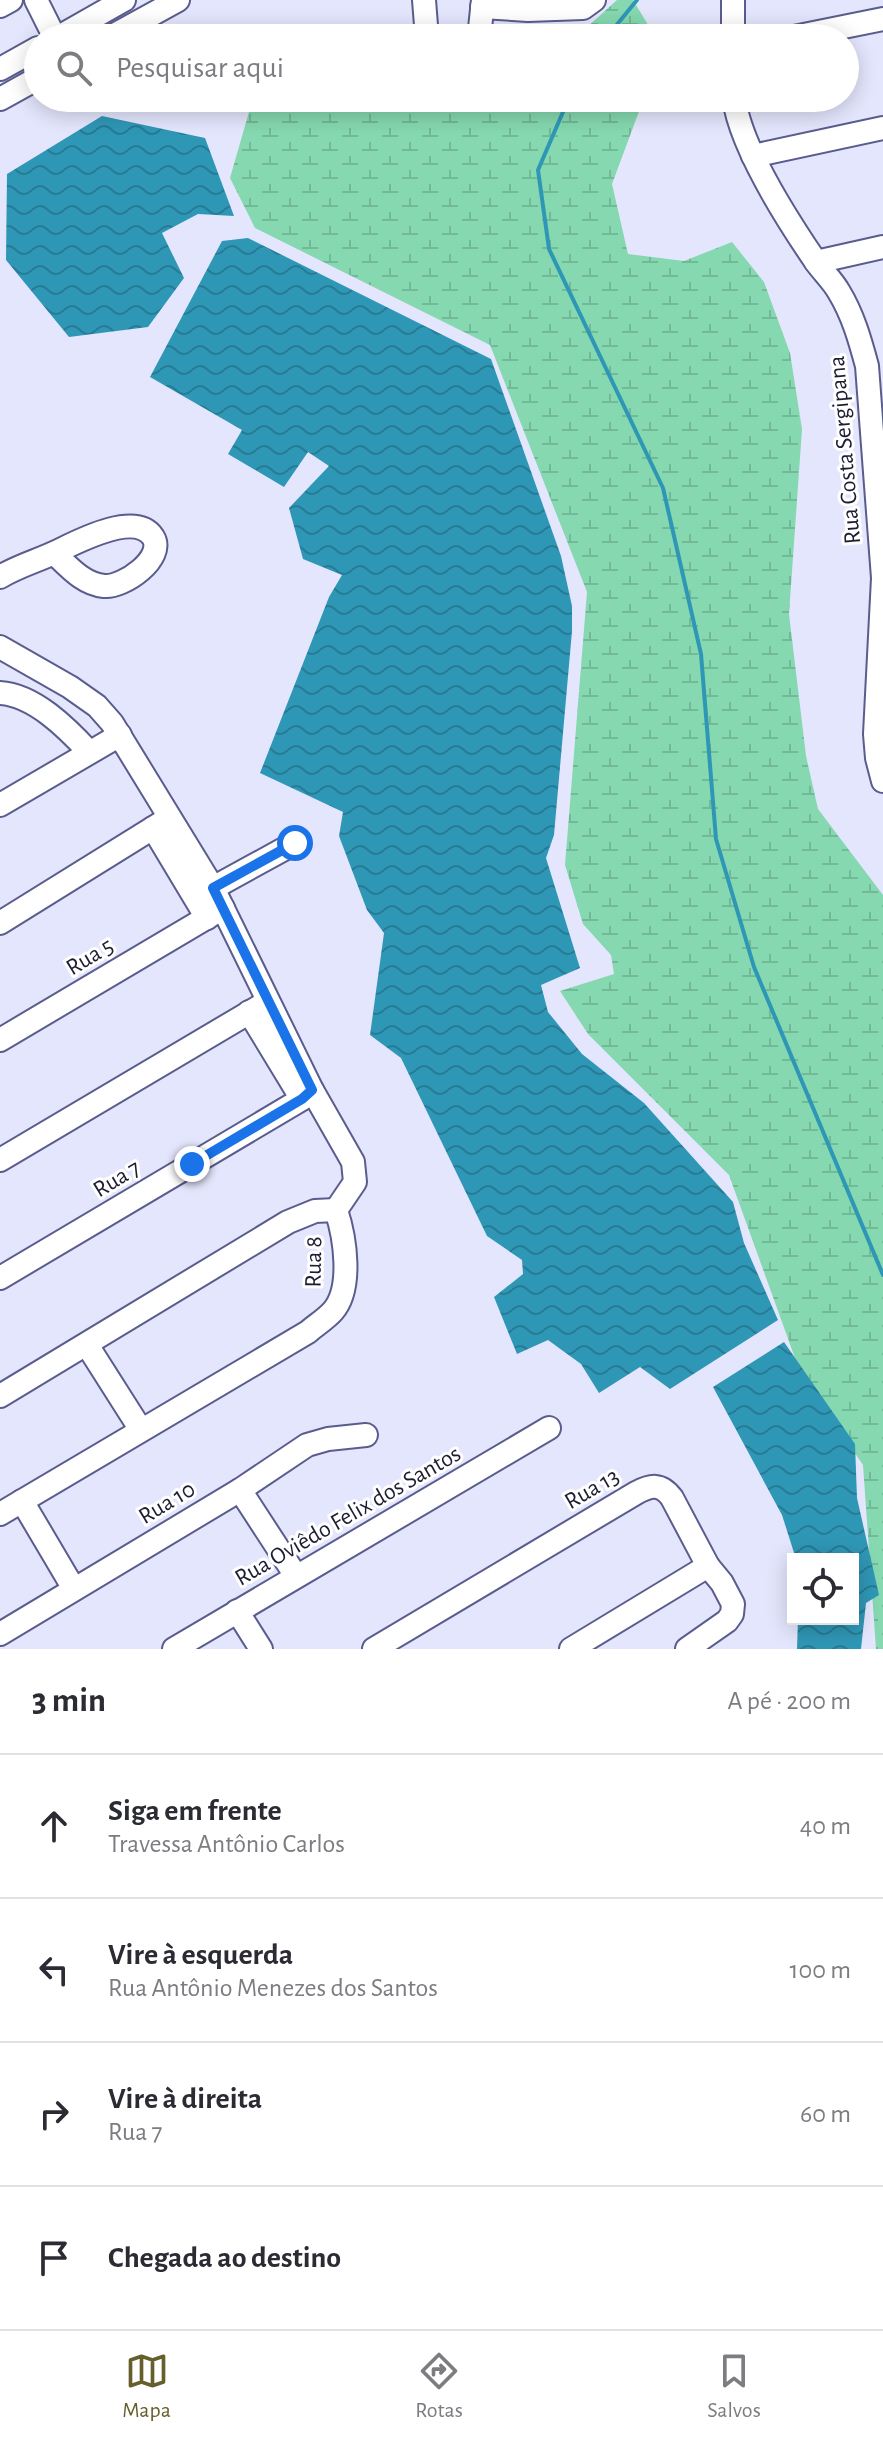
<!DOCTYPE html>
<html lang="pt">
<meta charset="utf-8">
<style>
body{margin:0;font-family:"Alegreya Sans",sans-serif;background:#f7f7f7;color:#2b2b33}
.controls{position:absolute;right:24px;bottom:24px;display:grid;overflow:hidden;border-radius:0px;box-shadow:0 4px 20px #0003}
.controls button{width:72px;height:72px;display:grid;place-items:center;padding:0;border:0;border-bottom:2px solid #e1e1e2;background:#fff;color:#2b2b33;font:40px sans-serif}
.stop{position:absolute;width:24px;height:24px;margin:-18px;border:6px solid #1a73e8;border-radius:50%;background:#fff}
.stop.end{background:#1a73e8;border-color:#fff;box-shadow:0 2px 8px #0008}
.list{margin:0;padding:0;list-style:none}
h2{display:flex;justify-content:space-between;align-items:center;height:104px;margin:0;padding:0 32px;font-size:34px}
h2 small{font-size:26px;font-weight:400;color:#7c7c81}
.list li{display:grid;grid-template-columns:52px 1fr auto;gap:24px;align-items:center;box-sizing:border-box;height:144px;padding:0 32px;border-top:2px solid #e1e1e2}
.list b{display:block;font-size:30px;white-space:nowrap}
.list p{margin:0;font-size:26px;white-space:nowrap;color:#7c7c81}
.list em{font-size:26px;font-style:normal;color:#7c7c81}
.icon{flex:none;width:44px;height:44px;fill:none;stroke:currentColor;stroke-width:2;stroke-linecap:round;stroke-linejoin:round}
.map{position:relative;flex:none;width:883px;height:1649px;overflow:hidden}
.search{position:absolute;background:#fff;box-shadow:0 4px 20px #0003;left:24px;right:24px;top:24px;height:88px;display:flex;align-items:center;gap:20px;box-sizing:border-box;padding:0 28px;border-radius:44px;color:#7c7c81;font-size:30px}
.sheet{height:680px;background:#fff}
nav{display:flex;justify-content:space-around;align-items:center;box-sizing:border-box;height:112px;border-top:2px solid #e1e1e2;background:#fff;font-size:22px;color:#7c7c81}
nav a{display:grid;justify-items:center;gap:4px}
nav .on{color:#665f2b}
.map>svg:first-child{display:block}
.wetland{fill:url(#wetland-marsh)}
.water{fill:url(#water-waves)}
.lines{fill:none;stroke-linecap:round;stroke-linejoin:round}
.stream{stroke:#2f97b6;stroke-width:4}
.minor-casing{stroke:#5a5c8d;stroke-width:26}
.minor{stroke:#fff;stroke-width:22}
.route{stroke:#1a73e8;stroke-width:10}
.labels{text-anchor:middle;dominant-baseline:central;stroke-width:6;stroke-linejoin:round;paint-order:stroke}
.street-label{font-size:24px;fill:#1d1d32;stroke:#fff}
</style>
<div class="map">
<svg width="883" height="1649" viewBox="0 0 883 1649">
<defs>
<pattern id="wetland-marsh" width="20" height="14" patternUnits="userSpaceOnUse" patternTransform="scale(2)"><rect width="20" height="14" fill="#85d8af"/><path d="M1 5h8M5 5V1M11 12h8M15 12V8" fill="none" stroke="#72b997"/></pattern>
<pattern id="water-waves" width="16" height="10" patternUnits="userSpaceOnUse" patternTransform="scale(2)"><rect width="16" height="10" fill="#2f97b6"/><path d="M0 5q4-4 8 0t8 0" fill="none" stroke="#277b95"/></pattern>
</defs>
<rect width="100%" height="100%" fill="#e4e6fd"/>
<g class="wetland">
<polygon points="617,0 633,0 656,38 575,38"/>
<polygon points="253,98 644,98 612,184 628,254 684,261 732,242 764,282 790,353 802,429 789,614 806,756 818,809 883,895 883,1649 876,1649 863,1465 800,1372 729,1175 588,1034 560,991 614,974 611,955 583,924 565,865 587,592 490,345 255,228 230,178"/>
</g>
<g class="water">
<polygon points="102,116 205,138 234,216 198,214 162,233 184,278 148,327 69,337 6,260 7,174"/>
<polygon points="248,238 491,359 561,556 572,606 572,631 554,835 546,858 580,968 541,985 548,1012 582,1054 644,1103 733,1202 744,1243 778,1320 670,1389 640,1367 599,1393 581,1364 548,1340 517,1354 494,1297 523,1274 522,1260 487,1236 401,1058 370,1035 384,933 367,910 339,836 343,812 260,773 329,597 342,575 303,559 289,508 329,466 308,452 284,487 228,454 242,430 150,377 222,241"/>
<polygon points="784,1342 855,1444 857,1498 879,1595 866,1603 861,1649 797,1649 798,1619 853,1619 853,1559 796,1559 782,1515 713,1387"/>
</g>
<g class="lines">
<g class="stream">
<polyline points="606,38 637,0"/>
<polyline points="569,98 538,170 549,249 663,488 701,654 716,839 754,967 883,1275"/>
</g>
<defs>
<g id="minor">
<polyline points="36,0 55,38"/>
<polyline points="424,0 427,38"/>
<polyline points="733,0 733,38"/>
<polyline points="0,6 11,0"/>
<polyline points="482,7 528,10 583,8 594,0"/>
<polyline points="57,38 124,0"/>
<polyline points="109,38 178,0"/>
<polyline points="479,38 483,0"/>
<polyline points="789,38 883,19"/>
<polyline points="0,69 38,48"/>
<path d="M734,98C740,146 788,221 816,262C823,272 833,281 839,292C853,315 860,340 867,366L883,578L875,734L877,758L883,781"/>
<polyline points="0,99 38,78"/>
<polyline points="753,156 883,128"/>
<polyline points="816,262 883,247"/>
<path d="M0,577C18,566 37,561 56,552C75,543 135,510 153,537C166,558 123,588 104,586C83,584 69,567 54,553"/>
<polyline points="0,647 70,687 97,706 112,723 213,888 312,1090 353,1162 355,1182 336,1210"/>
<path d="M0,693C34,695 67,728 89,752"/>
<polyline points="0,805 120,735"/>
<polyline points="153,828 207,918"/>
<polyline points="213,888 295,843"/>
<polyline points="0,923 169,818"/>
<polyline points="249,1012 300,1096"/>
<polyline points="0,1040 223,908"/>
<polyline points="0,1160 267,1002"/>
<polyline points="0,1278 302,1099 312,1090"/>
<polyline points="87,1345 141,1430"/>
<polyline points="0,1396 288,1222 315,1211 336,1210"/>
<polyline points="240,1490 296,1576"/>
<polyline points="22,1501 74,1589"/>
<path d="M0,1514L308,1332C316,1325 326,1319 333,1311C353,1288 345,1237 336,1210"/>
<polyline points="237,1611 261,1649"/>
<polyline points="0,1634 240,1490 307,1445 328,1439 366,1435"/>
<polyline points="174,1649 549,1428"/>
<path d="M374,1649L636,1493C651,1485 661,1483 672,1498L708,1566L722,1583L733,1604L732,1614L727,1621L687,1649"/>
<polyline points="571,1649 708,1566"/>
</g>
</defs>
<use href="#minor" class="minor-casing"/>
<use href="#minor" class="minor"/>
</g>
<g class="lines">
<polyline class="route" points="192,1164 302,1099 312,1090 213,888 295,843"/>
</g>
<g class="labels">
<g class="street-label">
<text transform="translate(845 450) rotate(-95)">Rua Costa Sergipana</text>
<text transform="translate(90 957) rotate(-31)">Rua 5</text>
<text transform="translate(117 1179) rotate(-31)">Rua 7</text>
<text transform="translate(314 1262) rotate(-89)">Rua 8</text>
<text transform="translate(592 1489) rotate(-30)">Rua 13</text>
<text transform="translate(167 1503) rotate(-31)">Rua 10</text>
<text transform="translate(348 1516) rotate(-30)">Rua Oviêdo Felix dos Santos</text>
</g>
</g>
</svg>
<div class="controls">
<button><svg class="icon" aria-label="locate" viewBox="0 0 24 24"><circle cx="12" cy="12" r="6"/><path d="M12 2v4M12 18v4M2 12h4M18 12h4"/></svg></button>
</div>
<div class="stop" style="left:295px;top:843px"></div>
<div class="stop end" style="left:192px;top:1164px"></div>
<div class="search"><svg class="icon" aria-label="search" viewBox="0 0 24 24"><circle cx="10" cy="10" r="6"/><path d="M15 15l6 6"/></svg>Pesquisar aqui</div>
</div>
<section class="sheet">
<h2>3 min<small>A pé · 200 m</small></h2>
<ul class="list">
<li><svg class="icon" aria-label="ahead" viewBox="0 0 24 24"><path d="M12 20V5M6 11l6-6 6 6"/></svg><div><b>Siga em frente</b><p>Travessa Antônio Carlos</p></div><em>40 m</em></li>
<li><svg class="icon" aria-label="left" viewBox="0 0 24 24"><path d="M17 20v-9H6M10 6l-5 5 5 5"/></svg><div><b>Vire à esquerda</b><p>Rua Antônio Menezes dos Santos</p></div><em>100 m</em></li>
<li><svg class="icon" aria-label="right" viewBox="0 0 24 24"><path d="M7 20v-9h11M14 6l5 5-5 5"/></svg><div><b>Vire à direita</b><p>Rua 7</p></div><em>60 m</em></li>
<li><svg class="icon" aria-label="arrive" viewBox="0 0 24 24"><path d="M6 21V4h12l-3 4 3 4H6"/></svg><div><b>Chegada ao destino</b></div></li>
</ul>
</section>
<nav>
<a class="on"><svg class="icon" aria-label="map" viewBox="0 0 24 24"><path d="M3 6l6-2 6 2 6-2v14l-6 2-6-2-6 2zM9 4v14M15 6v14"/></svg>Mapa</a>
<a><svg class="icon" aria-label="directions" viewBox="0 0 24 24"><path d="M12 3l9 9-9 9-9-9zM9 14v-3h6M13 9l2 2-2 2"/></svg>Rotas</a>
<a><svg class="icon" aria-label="saved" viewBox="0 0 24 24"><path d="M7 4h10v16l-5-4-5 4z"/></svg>Salvos</a>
</nav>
